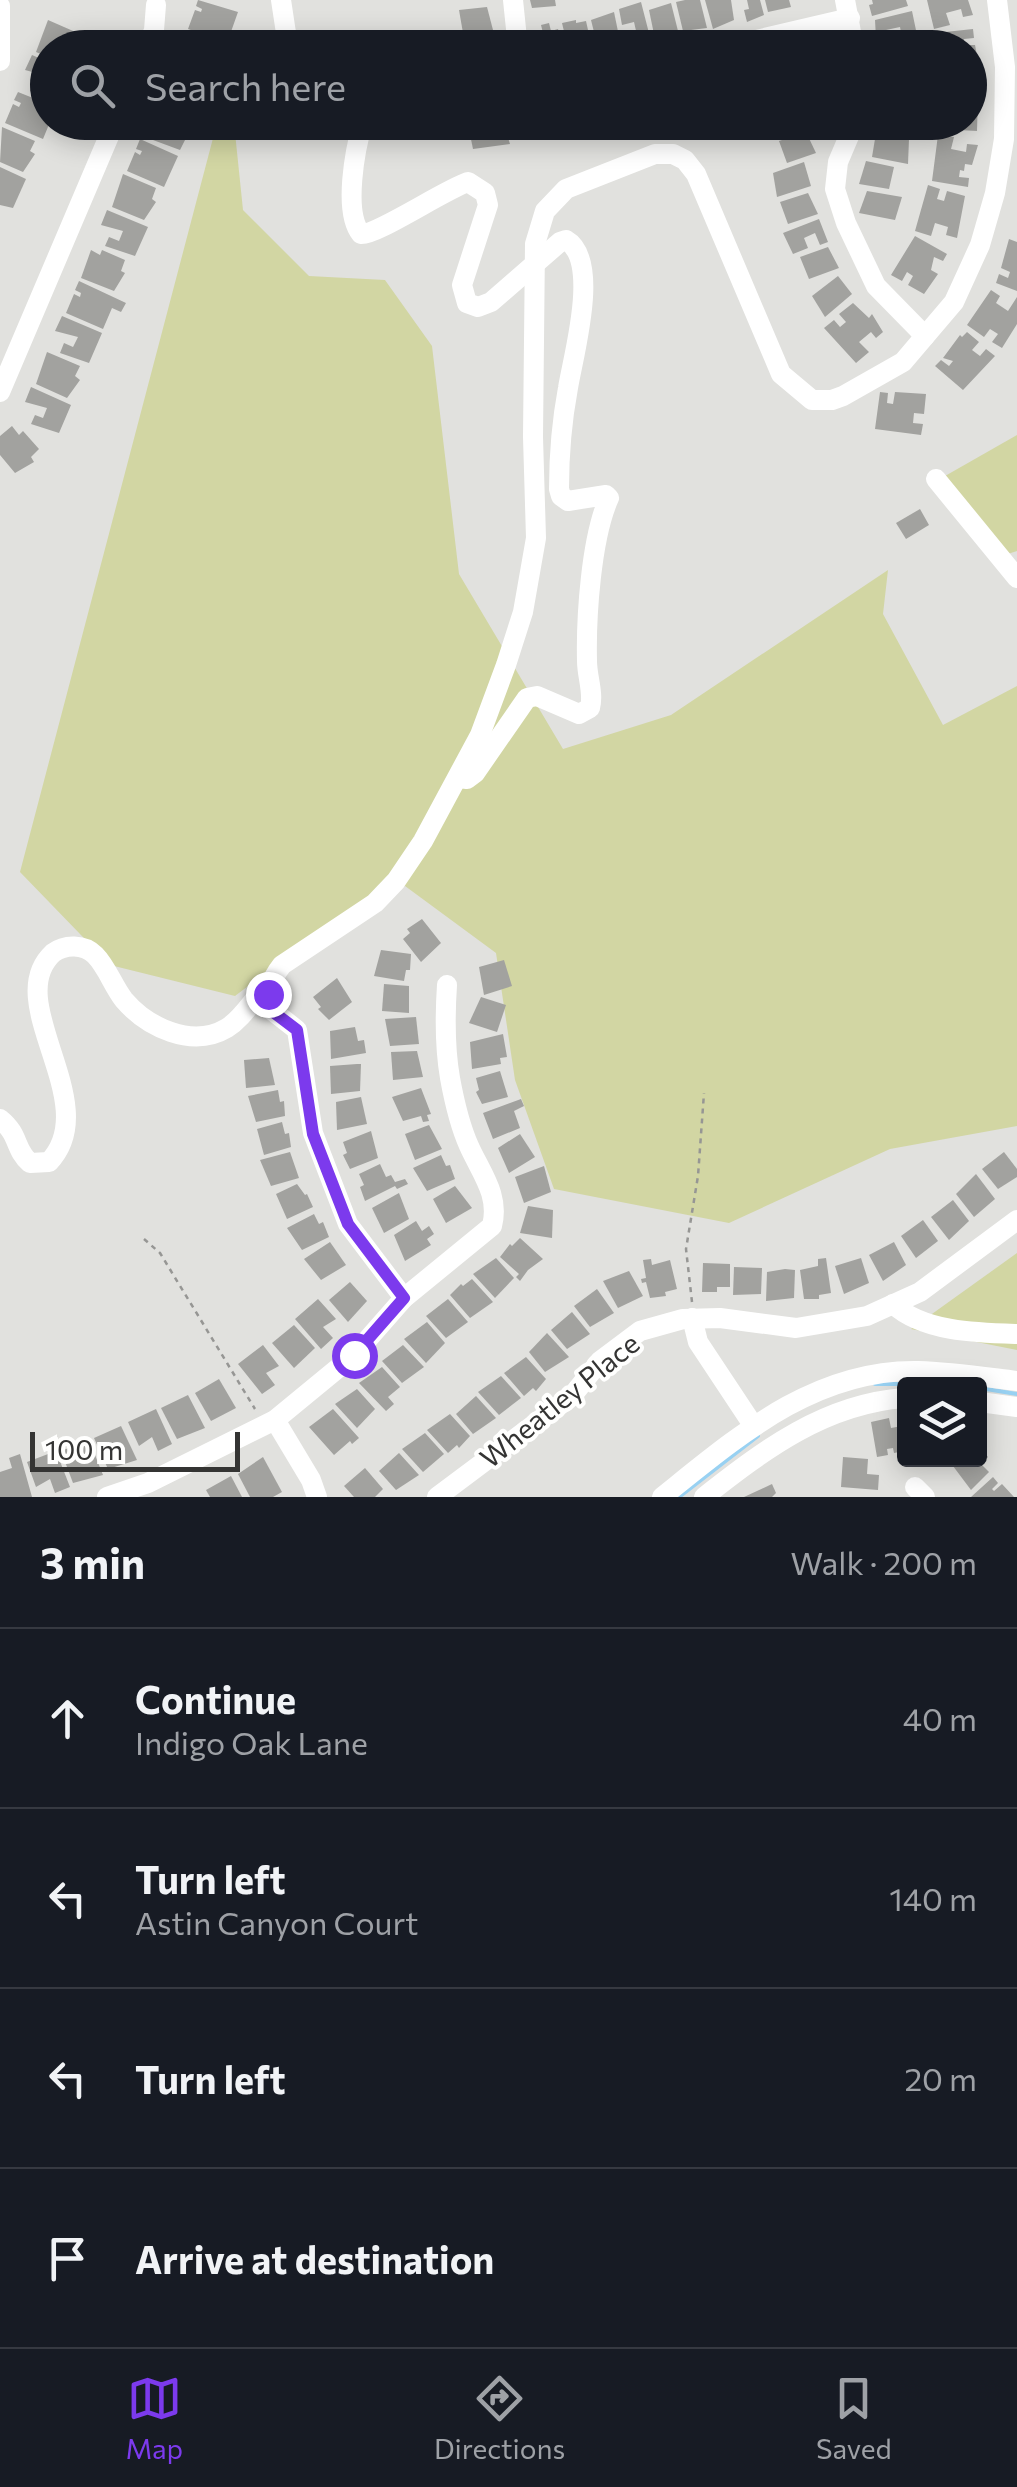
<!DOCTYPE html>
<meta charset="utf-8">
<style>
body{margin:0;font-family:Commissioner,sans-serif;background:#242831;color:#f1f3f6}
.controls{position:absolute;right:30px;bottom:30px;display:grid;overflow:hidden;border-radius:10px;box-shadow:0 5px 25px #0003}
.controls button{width:90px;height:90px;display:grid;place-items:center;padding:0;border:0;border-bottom:2px solid #363941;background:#171b24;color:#f1f3f6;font:50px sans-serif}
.scale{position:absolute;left:30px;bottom:25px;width:210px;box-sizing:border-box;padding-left:10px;border:5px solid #343433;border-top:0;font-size:28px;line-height:35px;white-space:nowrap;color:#343433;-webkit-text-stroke:8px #fffffe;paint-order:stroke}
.stop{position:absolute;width:30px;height:30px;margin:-22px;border:8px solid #7c3aed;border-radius:50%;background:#fff}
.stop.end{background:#7c3aed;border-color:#fff;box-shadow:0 2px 10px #0008}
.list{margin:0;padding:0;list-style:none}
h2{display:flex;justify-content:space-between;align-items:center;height:130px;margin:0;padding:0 40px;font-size:42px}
h2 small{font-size:32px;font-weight:400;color:#9ea1a6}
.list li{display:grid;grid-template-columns:65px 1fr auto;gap:30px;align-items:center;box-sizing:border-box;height:180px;padding:0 40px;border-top:2px solid #363941}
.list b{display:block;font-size:38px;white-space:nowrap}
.list p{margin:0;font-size:32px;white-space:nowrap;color:#9ea1a6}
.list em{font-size:32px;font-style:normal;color:#9ea1a6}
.icon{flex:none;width:55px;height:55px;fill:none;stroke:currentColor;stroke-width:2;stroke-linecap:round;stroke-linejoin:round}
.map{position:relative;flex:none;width:1017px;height:1497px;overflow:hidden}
.search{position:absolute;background:#171b24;box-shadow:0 5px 25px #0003;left:30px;right:30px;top:30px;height:110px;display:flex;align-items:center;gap:25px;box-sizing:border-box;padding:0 35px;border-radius:55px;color:#9ea1a6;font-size:38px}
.sheet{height:850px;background:#171b24}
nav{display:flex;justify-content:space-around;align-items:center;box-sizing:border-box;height:140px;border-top:2px solid #363941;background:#171b24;font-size:28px;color:#9ea1a6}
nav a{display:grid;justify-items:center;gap:5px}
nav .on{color:#7c3aed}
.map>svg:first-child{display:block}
.green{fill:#d2d6a3}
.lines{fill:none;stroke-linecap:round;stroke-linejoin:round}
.stream{stroke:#98d1f2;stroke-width:4}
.building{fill:#a2a29f}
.path{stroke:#969694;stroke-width:2.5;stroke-dasharray:5 5;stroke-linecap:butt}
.minor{stroke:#fff;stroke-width:20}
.route{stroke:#7c3aed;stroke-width:12}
.labels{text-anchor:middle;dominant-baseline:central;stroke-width:8;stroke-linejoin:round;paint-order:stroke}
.street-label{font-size:28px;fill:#343433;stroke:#fffffe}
</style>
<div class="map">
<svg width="1017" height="1497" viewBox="0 0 1017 1497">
<rect width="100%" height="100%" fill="#e1e1de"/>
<g class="green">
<polygon points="217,123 234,123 243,210 309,276 385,280 432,346 459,574 563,749 671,715 888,570 883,614 943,725 1017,686 1017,1126 890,1149 729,1223 554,1189 515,1080 496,953 405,886 334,920 235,996 110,965 20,872"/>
<polygon points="1017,435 1017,551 995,558 931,484"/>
<polygon points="1017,1253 1017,1350 911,1329"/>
</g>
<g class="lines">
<g class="stream">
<polyline points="875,1384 951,1384"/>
<polyline points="980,1388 1017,1394"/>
<polyline points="679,1497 758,1436"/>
</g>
</g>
<g class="building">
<polygon points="198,0 238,12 227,43 188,29 195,10 201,12 202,9 196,6"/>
<polygon points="530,0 555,0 556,6 532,8"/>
<polygon points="685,0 700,0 707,28 683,31 676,2"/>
<polygon points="705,0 731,0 734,20 713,29"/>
<polygon points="747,0 760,0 764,15 747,22 744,10 749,9"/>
<polygon points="765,0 789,0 791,7 768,12"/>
<polygon points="872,0 906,0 908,6 872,16 869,5 873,4"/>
<polygon points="927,0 968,0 973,15 963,17 961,9 946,13 950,25 934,29"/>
<polygon points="641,2 651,41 634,48 631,36 637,35 634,22 622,25 619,9"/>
<polygon points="671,3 678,31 655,39 649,10"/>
<polygon points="487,7 493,30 463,33 459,10"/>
<polygon points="912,11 917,35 902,38 900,27 886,30 888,36 876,38 875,20"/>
<polygon points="614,12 621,46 598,48 591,20"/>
<polygon points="48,20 80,34 76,48 48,48 48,57 36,52"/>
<polygon points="576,20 576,23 586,21 592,48 568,48 562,23"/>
<polygon points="549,23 551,31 558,29 563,48 538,48 536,35 543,33 541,25"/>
<polygon points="973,29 974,38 964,39 965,48 936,48 936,33"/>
<polygon points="184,32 200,40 218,48 177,48"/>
<polygon points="497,35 498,46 494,48 461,48 460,39"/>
<polygon points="970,45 975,45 980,71 970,72"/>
<polygon points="32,55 48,62 48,99 30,91 34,82 43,86 47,76 25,70"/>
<polygon points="18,92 48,104 48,122 50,122 43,139 5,123 13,104 19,107 21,103 14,100"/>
<polygon points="972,96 978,96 977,131 958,130 958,122 970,122"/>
<polygon points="170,122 192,122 188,132 183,130 181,136 186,138 180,150 153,140 157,131 165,134"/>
<polygon points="503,122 510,144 473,149 468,125"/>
<polygon points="776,122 813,122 814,123 781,135"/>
<polygon points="880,122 918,122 916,134 879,129"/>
<polygon points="2,127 35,141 30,151 35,154 23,172 0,162"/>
<polygon points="806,132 816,153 787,163 779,141"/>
<polygon points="876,133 909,139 908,164 872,157"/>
<polygon points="938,135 954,137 951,149 966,152 967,144 978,145 972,165 965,164 964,171 960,170 959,177 969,178 968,187 932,181"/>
<polygon points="140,139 178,156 164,187 127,171 135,152 140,155 142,151 136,149"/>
<polygon points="866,161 894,167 889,189 859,184"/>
<polygon points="804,162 811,186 777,197 773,173"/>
<polygon points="0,167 26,179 13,208 0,205"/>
<polygon points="123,174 156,188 152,199 156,202 144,220 112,207"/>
<polygon points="928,185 940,189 937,199 944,201 947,191 965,196 957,238 946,235 948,227 935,223 931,236 915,231"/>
<polygon points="867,191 902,197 895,220 859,213"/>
<polygon points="808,193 818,214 788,224 780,202"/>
<polygon points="107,210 148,227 135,256 105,246 109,237 119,241 123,231 101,225"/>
<polygon points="819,219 828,242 820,245 815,233 804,238 808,248 793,254 783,233"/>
<polygon points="915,236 947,254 943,261 934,257 931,270 938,274 924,294 908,285 913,276 907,272 902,281 891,275"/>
<polygon points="1009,239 1017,242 1017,291 996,283 999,274 1008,278 1010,272 1001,268"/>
<polygon points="828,247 839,268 809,279 800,257"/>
<polygon points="91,250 100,255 102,250 125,260 121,271 125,273 114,291 81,278"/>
<polygon points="838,276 852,294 825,317 812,296"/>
<polygon points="79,281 126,303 121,312 112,308 103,329 66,313 74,294 80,297 81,293 75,290"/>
<polygon points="991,290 1000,296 996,303 1008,311 1017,297 1017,324 1002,348 992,342 998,334 990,329 984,337 967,325"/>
<polygon points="853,303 869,318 872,314 883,332 876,338 871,332 859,342 869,352 856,363 824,328 834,320 840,327 846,322 839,314"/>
<polygon points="62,316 102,333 89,363 60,353 64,343 73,347 78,337 55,331"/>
<polygon points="967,332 979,342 972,350 980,356 986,349 995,356 963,390 935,366 941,360 949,366 953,361 943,358 960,335 962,337"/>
<polygon points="47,352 80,366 75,376 80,380 67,398 36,384"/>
<polygon points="31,387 71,405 59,433 31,424 35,415 43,418 47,408 25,402"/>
<polygon points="880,392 888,393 887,403 893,404 895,392 926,394 924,414 914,413 913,423 923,424 921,435 875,429"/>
<polygon points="12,426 19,435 23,431 39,449 31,457 34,462 15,473 0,455 0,436"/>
<polygon points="920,509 929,525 906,539 896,523"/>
<polygon points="422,919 441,943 421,962 403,939 410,933 407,929"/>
<polygon points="381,950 411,954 410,970 406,970 404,981 374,976"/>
<polygon points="504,960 512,986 484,995 479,967"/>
<polygon points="337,978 352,1002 329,1020 318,1009 321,1007 313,997"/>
<polygon points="384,984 409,986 409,1013 382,1011"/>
<polygon points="481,997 506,1005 497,1032 469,1023"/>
<polygon points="416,1017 419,1044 390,1046 385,1019"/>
<polygon points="355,1027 358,1041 364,1040 366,1053 331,1059 330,1031"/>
<polygon points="503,1034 507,1057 500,1058 501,1064 472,1069 470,1042"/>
<polygon points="417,1051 423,1077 393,1080 391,1052"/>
<polygon points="269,1058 275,1085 246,1088 244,1060"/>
<polygon points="357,1064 361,1064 360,1091 331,1094 330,1066"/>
<polygon points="500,1071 508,1097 482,1104 476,1092 479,1090 476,1078"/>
<polygon points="421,1088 431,1114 427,1115 429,1121 423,1122 421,1116 403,1121 392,1097"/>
<polygon points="278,1090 280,1102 284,1101 285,1116 256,1122 248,1096"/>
<polygon points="361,1097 367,1124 337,1130 336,1102"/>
<polygon points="521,1099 524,1106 514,1111 520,1128 493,1139 483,1113"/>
<polygon points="282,1122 285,1134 289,1133 291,1147 264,1155 257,1129"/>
<polygon points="429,1125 442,1149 415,1160 405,1134"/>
<polygon points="371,1131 378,1158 350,1169 343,1155 347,1153 343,1142"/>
<polygon points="520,1134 535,1157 509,1173 498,1148"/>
<polygon points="290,1152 299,1178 271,1186 260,1160"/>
<polygon points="1004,1152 1017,1169 1017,1177 998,1189 982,1169"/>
<polygon points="441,1155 446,1166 450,1165 455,1179 427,1191 413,1168"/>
<polygon points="380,1164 386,1177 391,1175 395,1182 405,1179 408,1184 397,1189 395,1186 365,1201 360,1187 364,1185 359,1174"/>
<polygon points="544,1166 551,1192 524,1203 515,1177"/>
<polygon points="976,1174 995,1199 974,1217 956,1194"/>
<polygon points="297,1184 305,1195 307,1194 313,1207 287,1219 276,1194"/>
<polygon points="455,1186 472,1208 446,1223 433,1199"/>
<polygon points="399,1193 409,1219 384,1233 372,1208"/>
<polygon points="953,1200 969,1221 949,1240 931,1217"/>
<polygon points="528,1206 553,1210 552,1238 520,1233"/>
<polygon points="314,1214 319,1224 323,1222 329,1237 302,1250 287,1228"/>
<polygon points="923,1220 938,1241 916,1258 901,1236"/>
<polygon points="416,1221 422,1231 429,1226 434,1234 427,1239 431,1245 405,1261 394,1235"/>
<polygon points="520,1238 543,1259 528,1270 520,1281 516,1277 519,1274 500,1257 510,1244 512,1246"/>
<polygon points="330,1242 346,1265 321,1280 304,1259"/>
<polygon points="894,1242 906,1265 883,1281 869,1255"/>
<polygon points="496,1258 514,1278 495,1298 473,1274"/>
<polygon points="826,1258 831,1293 819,1295 819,1299 804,1299 800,1270 818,1266 818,1259"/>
<polygon points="861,1258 869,1283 844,1294 835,1266"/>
<polygon points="651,1259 652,1265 670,1260 677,1289 665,1292 666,1296 650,1298 646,1282 642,1283 641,1279 646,1278 643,1260"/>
<polygon points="703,1263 730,1264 730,1287 717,1287 717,1292 702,1292"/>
<polygon points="734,1267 762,1268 761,1294 733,1295"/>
<polygon points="785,1269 795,1270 794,1298 766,1301 767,1272"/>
<polygon points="629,1271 643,1296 618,1308 603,1281"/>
<polygon points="472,1279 493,1302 470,1318 450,1295 461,1284 463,1286"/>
<polygon points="350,1282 367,1301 348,1322 329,1300"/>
<polygon points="597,1289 614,1313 590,1327 574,1306"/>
<polygon points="318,1299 336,1319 323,1327 333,1338 321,1349 295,1319"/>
<polygon points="448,1299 468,1322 446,1338 426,1316"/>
<polygon points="572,1312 590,1334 567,1349 551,1330"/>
<polygon points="427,1322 445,1343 426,1363 404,1339"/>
<polygon points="294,1325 315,1348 294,1368 272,1343"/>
<polygon points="547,1333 569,1357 545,1372 529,1352"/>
<polygon points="263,1345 279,1366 266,1373 275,1385 262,1394 238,1364"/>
<polygon points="403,1345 424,1367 402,1383 382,1361"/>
<polygon points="526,1357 546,1379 536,1391 533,1388 524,1396 504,1373"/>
<polygon points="382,1367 400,1387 388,1397 394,1404 386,1411 359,1383"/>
<polygon points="501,1376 521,1398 499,1415 478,1392"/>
<polygon points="219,1379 236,1408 211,1421 195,1393"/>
<polygon points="357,1389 375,1409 357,1428 335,1404"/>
<polygon points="188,1395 205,1428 177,1439 161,1408"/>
<polygon points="476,1396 496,1418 473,1434 456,1414"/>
<polygon points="156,1409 172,1444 158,1451 152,1437 139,1446 128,1422"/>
<polygon points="333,1409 359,1438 352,1444 350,1441 334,1455 309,1427"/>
<polygon points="450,1414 470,1436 459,1448 457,1445 448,1453 427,1430"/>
<polygon points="889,1418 891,1428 902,1426 904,1451 894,1453 893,1448 887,1449 888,1455 877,1457 871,1422"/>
<polygon points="121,1426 137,1460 108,1469 94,1438"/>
<polygon points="425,1433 444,1454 423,1472 402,1449"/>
<polygon points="89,1440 103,1475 73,1483 61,1451"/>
<polygon points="980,1448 988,1457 981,1464 989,1472 971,1490 953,1466 959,1460 980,1460"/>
<polygon points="56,1451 70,1487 55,1493 50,1479 36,1487 27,1462"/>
<polygon points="399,1453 419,1475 396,1490 379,1471"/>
<polygon points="20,1454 32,1497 0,1497 0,1472 12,1468 9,1458"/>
<polygon points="263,1457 282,1492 273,1497 250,1497 238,1474"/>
<polygon points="843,1457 868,1459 867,1474 879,1475 878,1490 841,1487"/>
<polygon points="365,1468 383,1489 375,1497 354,1497 344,1486"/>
<polygon points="231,1476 242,1497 210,1497 206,1490"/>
<polygon points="993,1477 998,1483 992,1489 994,1491 1002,1484 1014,1497 971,1497"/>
<polygon points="772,1484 776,1493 772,1497 744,1497"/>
</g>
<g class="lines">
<g class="path">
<polyline points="144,1239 160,1253 255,1409"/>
<polyline points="692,1302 686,1249 698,1176 704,1093"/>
</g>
<g class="minor">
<polyline points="281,0 286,33 296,48"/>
<polyline points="513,0 518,48"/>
<polyline points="845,0 854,48"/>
<polyline points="147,48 154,30 156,5"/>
<polyline points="722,48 850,18"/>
<polyline points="0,61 0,6"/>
<path d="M363,122C355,149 343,212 361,234C377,235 444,190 468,182L485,193L488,205L462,285L467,303L478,307L491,302L560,242L566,240C601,260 573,356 568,388C562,420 559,456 559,489L561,496L568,501L606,495L609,498C591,538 586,617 587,661C587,677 594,693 590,708L579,714L537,696L527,698L475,773L467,779L459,778"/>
<polyline points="855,122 838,162 835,189 846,223 876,286 925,336"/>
<polyline points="0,392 115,122"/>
<polyline points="936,479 1017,578"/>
<path d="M0,1119C20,1135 14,1149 30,1163L49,1162C105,1103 0,1002 53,953C65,944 84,944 95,955C107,967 113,986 124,1000C147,1027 192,1049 227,1028C240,1020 249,1006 258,995L268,994"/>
<path d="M404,1298L348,1224L313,1133L297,1030L269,1008C267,991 271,979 282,965L375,903L396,881L423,841L480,735L506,665L523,612L536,538L533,437L535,244L545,211L566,189L655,154H673L685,160L696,174L781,374L812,400H832L843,396L903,362L954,302L980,245L995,193L1004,139L1005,67L997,0"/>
<path d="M893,1304C923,1332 978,1333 1017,1334"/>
<polyline points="692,1318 698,1342 753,1425"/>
<polyline points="980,1402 1017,1407"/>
<polyline points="275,1420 311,1480 317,1497"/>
<polyline points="915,1487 925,1497"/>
<path d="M107,1497L148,1483L275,1420L354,1355L404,1298L492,1226C500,1195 481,1173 469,1146C460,1126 454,1100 450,1078C445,1049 445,1015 447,985"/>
<polyline points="437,1497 572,1396 600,1361 640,1331 683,1319 720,1318 796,1328 867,1316 920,1292 1017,1220"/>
<path d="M662,1497C737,1437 814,1369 918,1371C951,1372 984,1377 1017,1381"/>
<path d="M704,1497C765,1449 825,1404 904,1398"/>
</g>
</g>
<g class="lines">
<polyline class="route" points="268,994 268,1008 297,1030 313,1134 348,1224 404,1298 354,1355"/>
</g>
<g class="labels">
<g class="street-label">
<text transform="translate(559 1400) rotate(-39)">Wheatley Place</text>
</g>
</g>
</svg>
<div class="controls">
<button><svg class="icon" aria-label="layers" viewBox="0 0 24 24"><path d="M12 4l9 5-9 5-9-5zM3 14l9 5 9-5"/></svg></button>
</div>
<div class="scale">100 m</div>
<div class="stop" style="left:354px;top:1355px"></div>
<div class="stop end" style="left:268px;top:994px"></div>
<div class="search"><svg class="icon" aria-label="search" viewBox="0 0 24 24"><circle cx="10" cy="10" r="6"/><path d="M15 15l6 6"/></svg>Search here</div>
</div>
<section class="sheet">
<h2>3 min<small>Walk · 200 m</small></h2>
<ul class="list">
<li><svg class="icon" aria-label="ahead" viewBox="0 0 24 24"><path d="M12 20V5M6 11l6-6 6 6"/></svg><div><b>Continue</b><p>Indigo Oak Lane</p></div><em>40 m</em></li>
<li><svg class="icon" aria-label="left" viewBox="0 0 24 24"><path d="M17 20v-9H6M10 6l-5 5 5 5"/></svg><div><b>Turn left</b><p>Astin Canyon Court</p></div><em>140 m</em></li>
<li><svg class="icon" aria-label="left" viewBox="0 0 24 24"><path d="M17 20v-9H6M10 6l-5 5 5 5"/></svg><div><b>Turn left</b></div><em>20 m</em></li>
<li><svg class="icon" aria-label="arrive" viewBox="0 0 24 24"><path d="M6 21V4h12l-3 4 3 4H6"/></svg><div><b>Arrive at destination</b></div></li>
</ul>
</section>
<nav>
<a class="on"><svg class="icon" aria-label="map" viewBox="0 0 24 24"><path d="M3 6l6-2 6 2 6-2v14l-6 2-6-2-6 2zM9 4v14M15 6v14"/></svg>Map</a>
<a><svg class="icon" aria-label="directions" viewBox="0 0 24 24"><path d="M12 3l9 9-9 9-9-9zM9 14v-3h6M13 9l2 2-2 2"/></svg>Directions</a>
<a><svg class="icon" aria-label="saved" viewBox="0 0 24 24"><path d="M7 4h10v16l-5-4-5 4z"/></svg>Saved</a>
</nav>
